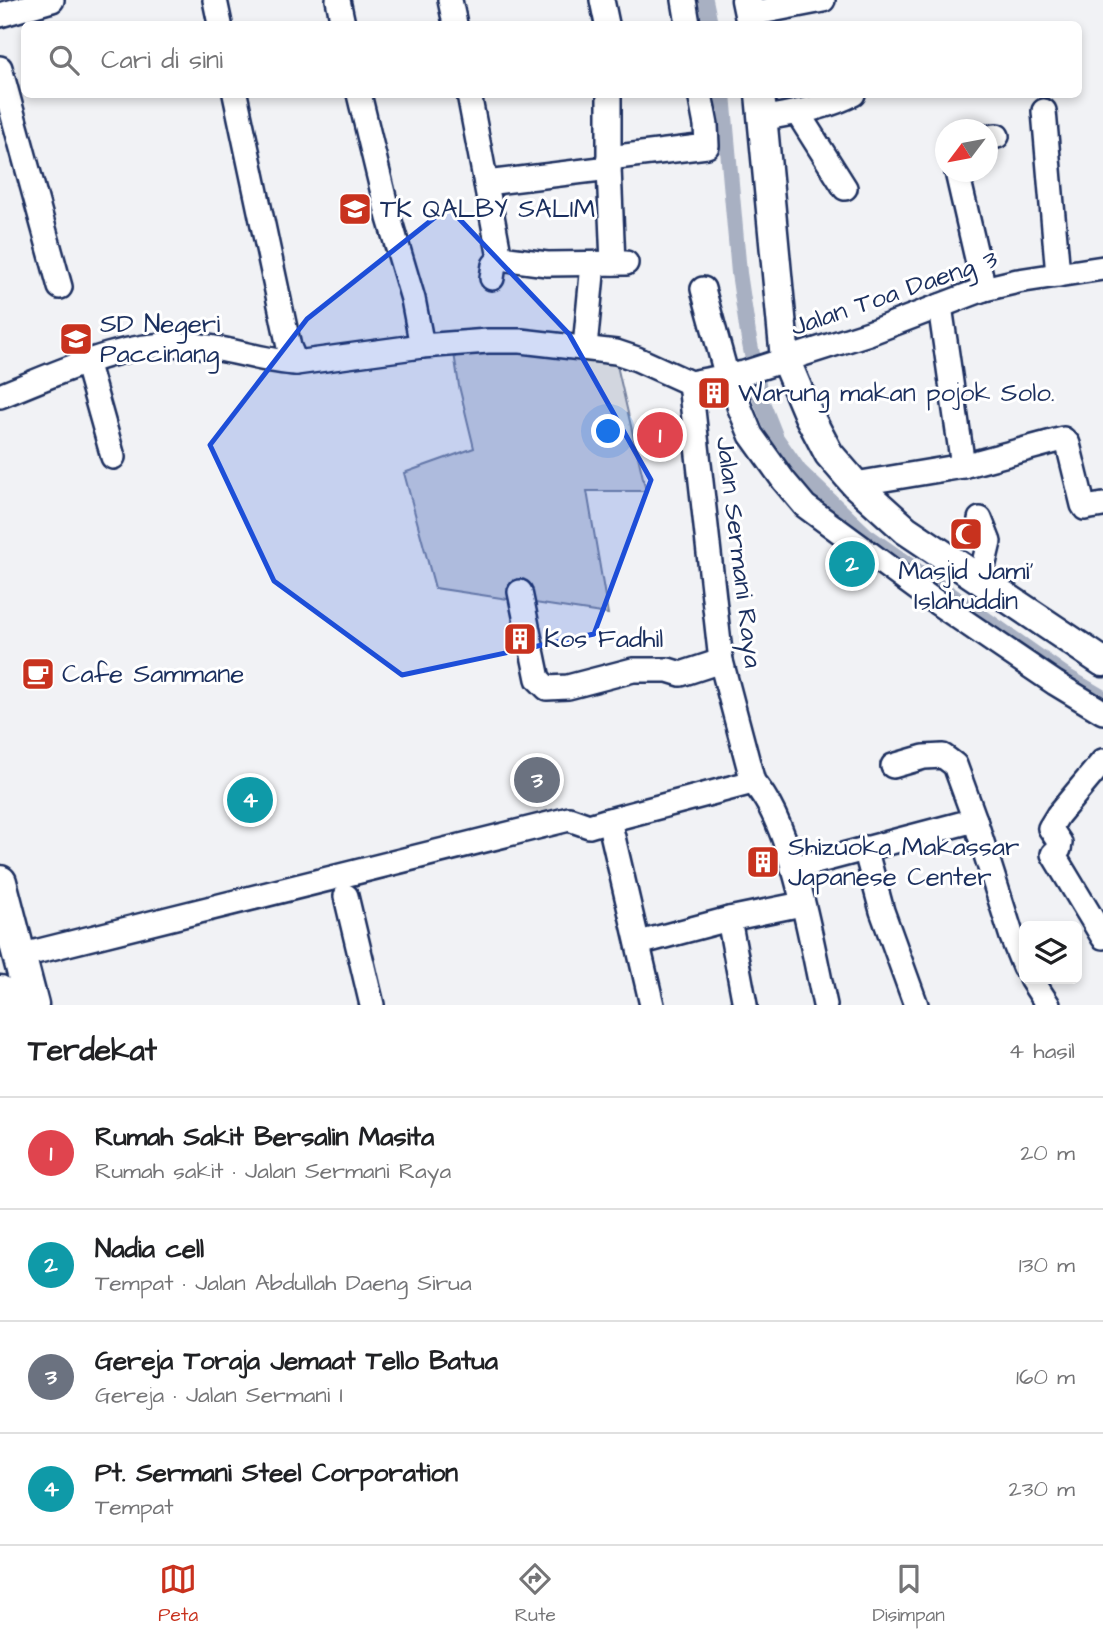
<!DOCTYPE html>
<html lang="id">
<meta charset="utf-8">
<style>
body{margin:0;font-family:"Architects Daughter",sans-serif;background:#f2f2f2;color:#202124}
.controls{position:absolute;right:21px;bottom:21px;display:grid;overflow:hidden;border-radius:10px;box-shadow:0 4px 10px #0003}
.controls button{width:63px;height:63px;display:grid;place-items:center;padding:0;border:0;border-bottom:2px solid #e0e0e0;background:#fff;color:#202124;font:35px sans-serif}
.compass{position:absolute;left:935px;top:119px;width:63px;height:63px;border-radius:50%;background:#fff;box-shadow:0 4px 10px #0003;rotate:238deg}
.you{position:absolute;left:609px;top:432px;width:24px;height:24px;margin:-18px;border:5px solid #fff;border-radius:50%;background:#1a73e8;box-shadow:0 0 0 10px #1a73e833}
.badge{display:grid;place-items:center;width:46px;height:46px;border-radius:50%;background:#c8321e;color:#fff;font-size:23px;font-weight:700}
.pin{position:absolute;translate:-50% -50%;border:4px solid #fff;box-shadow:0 2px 7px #0006}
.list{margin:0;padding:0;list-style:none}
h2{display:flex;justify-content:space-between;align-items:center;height:91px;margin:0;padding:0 28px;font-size:30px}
h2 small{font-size:23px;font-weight:400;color:#757577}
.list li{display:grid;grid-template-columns:46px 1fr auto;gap:21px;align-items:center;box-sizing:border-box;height:112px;padding:0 28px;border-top:2px solid #e0e0e0}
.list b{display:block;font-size:26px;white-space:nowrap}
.list p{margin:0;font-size:23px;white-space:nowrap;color:#757577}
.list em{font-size:23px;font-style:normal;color:#757577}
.icon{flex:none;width:38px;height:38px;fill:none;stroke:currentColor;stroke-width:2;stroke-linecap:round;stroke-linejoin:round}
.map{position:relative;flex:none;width:1103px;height:1005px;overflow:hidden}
.search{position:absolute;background:#fff;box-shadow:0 4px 10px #0003;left:21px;right:21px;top:21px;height:77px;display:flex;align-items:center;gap:18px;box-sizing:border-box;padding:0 24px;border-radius:10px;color:#757577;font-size:26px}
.sheet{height:539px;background:#fff}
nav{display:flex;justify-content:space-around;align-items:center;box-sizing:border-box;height:98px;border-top:2px solid #e0e0e0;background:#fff;font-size:19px;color:#757577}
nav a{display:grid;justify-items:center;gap:4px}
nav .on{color:#c8321e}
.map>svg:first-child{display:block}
.green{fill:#d2d6df;stroke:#76829e;stroke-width:2}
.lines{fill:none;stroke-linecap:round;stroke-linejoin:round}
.canal{stroke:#a8b0c2;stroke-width:16}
.minor-casing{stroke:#1b2f5e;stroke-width:28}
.major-casing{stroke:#1b2f5e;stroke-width:33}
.highway-casing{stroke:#1b2f5e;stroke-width:37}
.minor{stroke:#fff;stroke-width:23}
.major{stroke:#fff;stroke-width:28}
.highway{stroke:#fff;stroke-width:32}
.marked{fill:#1d4ed8;fill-opacity:0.2;stroke:#1d4ed8;stroke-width:5;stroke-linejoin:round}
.labels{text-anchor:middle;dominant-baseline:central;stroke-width:6;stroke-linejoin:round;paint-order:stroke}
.poi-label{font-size:26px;fill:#1b2f5e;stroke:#fff;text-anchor:start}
.street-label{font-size:26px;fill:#1b2f5e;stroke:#fff}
</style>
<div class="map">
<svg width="1103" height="1005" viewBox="0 0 1103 1005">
<rect width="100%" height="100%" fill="#f1f2f5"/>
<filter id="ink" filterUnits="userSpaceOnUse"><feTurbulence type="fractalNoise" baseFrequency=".0143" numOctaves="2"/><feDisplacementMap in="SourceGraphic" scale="14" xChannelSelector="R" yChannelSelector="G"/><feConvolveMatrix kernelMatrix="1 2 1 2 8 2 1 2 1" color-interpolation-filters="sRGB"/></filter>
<g filter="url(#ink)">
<polygon class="green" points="547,349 616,361 646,491 587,491 608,614 435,588 404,473 474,448 459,386 454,353"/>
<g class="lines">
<g class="canal">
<polyline points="705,0 710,24"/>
<polyline points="723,94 739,273 748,334 761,400 776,438 799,471 866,535 1069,678 1103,698"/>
</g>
<defs>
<g id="minor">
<polyline points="215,0 220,24"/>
<polyline points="338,0 343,24"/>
<polyline points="450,0 455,24"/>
<polyline points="602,0 607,24"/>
<polyline points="684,0 688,24"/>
<polyline points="750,14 823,0"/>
<polyline points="0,15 52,0"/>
<polyline points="0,68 60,287"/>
<polyline points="235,94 289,347 296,363"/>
<polyline points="359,94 389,218 413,299 422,346"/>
<polyline points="469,94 500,258"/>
<polyline points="609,94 609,168 613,263"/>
<polyline points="1044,111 1058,275"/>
<polyline points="797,112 845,188"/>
<path d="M763,119C794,112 824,109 853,94"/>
<polyline points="988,137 997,136"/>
<polyline points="609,158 707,146 706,125 700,94"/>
<polyline points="957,172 984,289"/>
<polyline points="486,183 609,168"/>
<polyline points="500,258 547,264 626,263"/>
<polyline points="492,278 494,265 500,258"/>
<polyline points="703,289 727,377"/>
<polyline points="940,306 963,466"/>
<polyline points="585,347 593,264"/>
<polyline points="86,361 113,457"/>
<polyline points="733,376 739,406 751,435 784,481 805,506 930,598 1055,683 1103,712"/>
<path d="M690,383L721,661L753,782C793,825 812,946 825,1005"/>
<path d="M0,396C61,372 123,340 191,345C226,347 260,361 296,363L422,346L488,341H521L616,352L637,359L690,383L744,373L869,333L984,289L1018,281L1103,268"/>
<polyline points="855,484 963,466 1063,439 1068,444 1083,505 1085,508 1103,505"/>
<polyline points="980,519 989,542 980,580"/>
<polyline points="520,592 538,679 547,688 568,687 633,670 668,670 681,674 721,661"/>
<polyline points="1103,761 1058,815 1050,828 1060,843 1059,849 1053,854 1103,937"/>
<polyline points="893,766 924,757 943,756 955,765 975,820 1012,937 1024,967"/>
<polyline points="865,848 882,911 916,1005"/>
<polyline points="793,868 975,820"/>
<polyline points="346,896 372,1005"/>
<polyline points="729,919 745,1005"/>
<polyline points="639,943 729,919 802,904"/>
<polyline points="19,956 569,819 589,826 609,820"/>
<polyline points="1031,979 1048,1005"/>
<polyline points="652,1005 609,820 753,782"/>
</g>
<g id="major">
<polyline points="746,0 751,24"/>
<polyline points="760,94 785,359 809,416 829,454 855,484 906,530 1103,662"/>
</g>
<g id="highway">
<polyline points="0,882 32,1005"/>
<polyline points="0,992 3,1005"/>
</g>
</defs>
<use href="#minor" class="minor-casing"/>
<use href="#major" class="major-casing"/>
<use href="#highway" class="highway-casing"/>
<use href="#minor" class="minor"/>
<use href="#major" class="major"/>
<use href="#highway" class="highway"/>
</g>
</g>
<path class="marked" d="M448,207L569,334L651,480L594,634L402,675L274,581L210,445L307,319Z"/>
<defs>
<symbol id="school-square" viewBox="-11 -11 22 22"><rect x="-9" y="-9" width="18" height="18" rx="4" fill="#c8321e" stroke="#fff"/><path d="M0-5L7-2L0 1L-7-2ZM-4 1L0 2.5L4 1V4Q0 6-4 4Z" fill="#fff"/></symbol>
<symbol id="building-square" viewBox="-11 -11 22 22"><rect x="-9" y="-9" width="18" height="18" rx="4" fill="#c8321e" stroke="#fff"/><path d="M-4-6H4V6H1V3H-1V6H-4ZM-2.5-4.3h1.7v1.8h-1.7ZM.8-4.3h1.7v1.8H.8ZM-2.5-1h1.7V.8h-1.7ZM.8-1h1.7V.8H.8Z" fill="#fff"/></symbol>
<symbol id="mosque-square" viewBox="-11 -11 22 22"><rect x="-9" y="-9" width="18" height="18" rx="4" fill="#c8321e" stroke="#fff"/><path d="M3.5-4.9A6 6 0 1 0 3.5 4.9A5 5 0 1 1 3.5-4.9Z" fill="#fff"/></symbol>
<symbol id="cafe-square" viewBox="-11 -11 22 22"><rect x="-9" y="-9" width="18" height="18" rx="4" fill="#c8321e" stroke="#fff"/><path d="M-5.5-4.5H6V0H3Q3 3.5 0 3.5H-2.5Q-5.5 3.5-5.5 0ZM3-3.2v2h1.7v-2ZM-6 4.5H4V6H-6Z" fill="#fff"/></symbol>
</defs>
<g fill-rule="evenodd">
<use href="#school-square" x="336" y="190" width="38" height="38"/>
<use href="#school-square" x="57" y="320" width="38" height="38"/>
<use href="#building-square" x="695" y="374" width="38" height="38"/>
<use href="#mosque-square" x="947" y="515" width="38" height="38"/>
<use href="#building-square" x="501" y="620" width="38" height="38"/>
<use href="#cafe-square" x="19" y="655" width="38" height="38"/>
<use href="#building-square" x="744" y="843" width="38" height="38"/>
</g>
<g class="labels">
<g class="poi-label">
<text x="380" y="209">TK QALBY SALIM</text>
<text x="100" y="324">SD Negeri<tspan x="100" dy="30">Paccinang</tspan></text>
<text x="738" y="393">Warung makan pojok Solo.</text>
<text x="966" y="571" text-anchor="middle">Masjid Jami'<tspan x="966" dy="30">Islahuddin</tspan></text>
<text x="544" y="639">Kos Fadhil</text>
<text x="62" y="674">Cafe Sammane</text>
<text x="788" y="847">Shizuoka Makassar<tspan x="788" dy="30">Japanese Center</tspan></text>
</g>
<g class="street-label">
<text transform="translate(894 293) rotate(-19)">Jalan Toa Daeng 3</text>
<text transform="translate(739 552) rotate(83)">Jalan Sermani Raya</text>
</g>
</g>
</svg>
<div class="controls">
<button><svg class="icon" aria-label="layers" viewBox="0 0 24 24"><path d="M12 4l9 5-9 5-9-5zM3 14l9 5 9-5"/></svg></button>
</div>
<svg class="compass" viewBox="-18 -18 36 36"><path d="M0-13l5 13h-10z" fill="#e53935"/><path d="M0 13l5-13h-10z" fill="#757577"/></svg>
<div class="you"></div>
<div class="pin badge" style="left:660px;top:435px;background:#e0444e">1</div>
<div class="pin badge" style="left:852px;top:564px;background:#0f9aa8">2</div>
<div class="pin badge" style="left:537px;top:780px;background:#6b7280">3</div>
<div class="pin badge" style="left:250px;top:800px;background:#0f9aa8">4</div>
<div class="search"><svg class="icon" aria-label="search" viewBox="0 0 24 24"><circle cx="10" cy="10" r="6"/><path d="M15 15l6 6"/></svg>Cari di sini</div>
</div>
<section class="sheet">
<h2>Terdekat<small>4 hasil</small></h2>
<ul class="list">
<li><span class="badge" style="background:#e0444e">1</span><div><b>Rumah Sakit Bersalin Masita</b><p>Rumah sakit · Jalan Sermani Raya</p></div><em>20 m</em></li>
<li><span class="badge" style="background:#0f9aa8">2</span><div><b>Nadia cell</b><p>Tempat · Jalan Abdullah Daeng Sirua</p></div><em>130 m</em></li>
<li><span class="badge" style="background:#6b7280">3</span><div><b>Gereja Toraja Jemaat Tello Batua</b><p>Gereja · Jalan Sermani I</p></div><em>160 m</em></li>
<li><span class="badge" style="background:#0f9aa8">4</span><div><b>Pt. Sermani Steel Corporation</b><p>Tempat</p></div><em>230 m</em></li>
</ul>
</section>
<nav>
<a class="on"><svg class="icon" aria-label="map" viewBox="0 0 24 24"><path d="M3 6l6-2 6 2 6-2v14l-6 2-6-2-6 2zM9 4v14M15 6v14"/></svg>Peta</a>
<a><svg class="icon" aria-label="directions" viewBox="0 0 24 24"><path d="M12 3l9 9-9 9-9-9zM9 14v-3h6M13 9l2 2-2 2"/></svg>Rute</a>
<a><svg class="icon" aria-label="saved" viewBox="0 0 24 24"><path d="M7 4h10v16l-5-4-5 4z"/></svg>Disimpan</a>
</nav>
